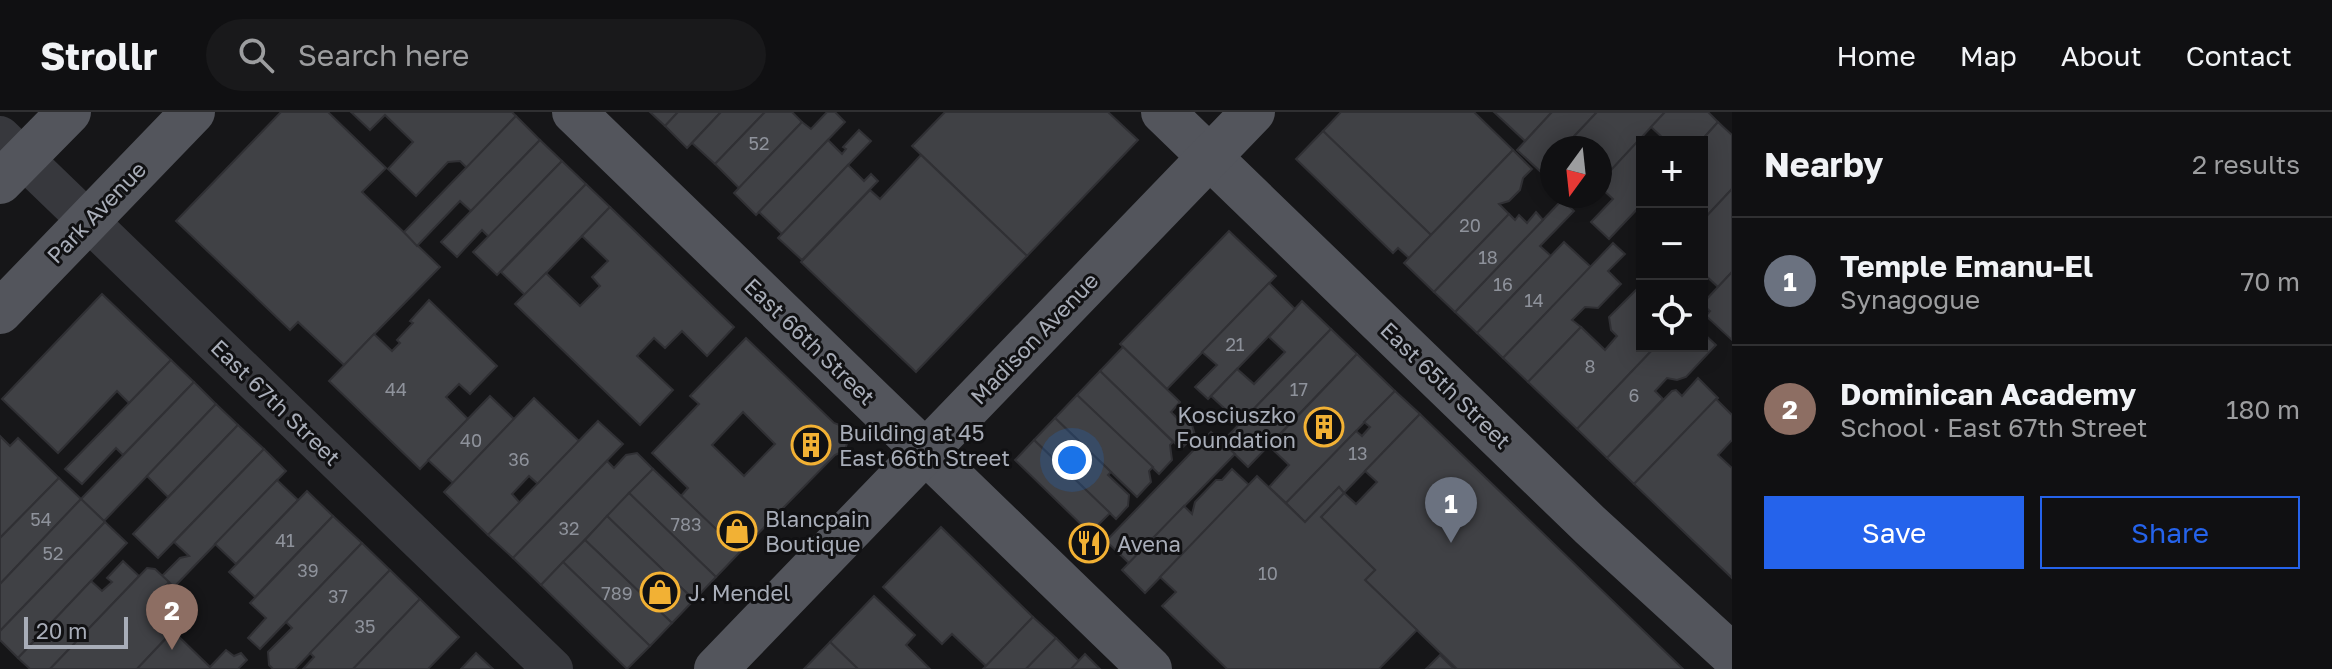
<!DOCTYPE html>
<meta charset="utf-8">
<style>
body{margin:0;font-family:"Golos Text",sans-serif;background:#19191b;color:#f1f3f6}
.controls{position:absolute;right:24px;top:24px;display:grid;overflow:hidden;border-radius:0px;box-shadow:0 4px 20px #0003}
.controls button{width:72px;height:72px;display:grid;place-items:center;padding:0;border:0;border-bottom:2px solid #303032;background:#101012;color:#f1f3f6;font:40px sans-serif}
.compass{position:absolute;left:1540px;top:24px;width:72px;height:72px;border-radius:50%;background:#101012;box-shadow:0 4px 20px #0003;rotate:195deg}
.scale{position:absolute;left:24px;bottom:20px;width:104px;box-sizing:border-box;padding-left:8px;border:4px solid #a8adb8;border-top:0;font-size:22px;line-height:28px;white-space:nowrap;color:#a8adb8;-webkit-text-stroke:6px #111113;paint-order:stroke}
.you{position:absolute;left:1072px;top:348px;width:28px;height:28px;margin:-20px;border:6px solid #fff;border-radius:50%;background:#1a73e8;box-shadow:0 0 0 12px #1a73e833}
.badge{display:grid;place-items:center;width:52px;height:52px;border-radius:50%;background:#2563eb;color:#fff;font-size:26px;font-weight:700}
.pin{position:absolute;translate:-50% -66px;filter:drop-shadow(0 2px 4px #0008)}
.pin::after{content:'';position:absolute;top:42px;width:28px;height:24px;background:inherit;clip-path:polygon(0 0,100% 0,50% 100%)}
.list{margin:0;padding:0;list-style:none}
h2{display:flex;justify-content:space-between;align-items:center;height:104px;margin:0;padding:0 32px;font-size:34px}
h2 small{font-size:26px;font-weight:400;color:#9c9d9f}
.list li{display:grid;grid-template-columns:52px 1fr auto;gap:24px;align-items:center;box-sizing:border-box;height:128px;padding:0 32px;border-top:2px solid #303032}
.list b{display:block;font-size:30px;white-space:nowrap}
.list p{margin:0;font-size:26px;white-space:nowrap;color:#9c9d9f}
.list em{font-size:26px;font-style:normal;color:#9c9d9f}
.actions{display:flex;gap:16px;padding:24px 32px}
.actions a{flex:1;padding:18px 0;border:2px solid #2563eb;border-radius:0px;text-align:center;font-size:28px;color:#2563eb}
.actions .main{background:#2563eb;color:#fff}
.icon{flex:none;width:44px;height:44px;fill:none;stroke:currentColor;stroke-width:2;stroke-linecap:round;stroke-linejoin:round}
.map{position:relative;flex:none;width:1732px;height:557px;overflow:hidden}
header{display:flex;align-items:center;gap:48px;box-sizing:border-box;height:112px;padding:0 40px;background:#101012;border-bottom:2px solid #303032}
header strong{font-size:38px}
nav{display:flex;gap:44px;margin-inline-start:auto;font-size:28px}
.search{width:560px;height:72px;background:#19191b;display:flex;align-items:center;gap:20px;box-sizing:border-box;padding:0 28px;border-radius:44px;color:#9c9d9f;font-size:30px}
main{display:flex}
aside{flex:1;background:#101012}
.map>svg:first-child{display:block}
.building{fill:#404145;stroke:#303034;stroke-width:2;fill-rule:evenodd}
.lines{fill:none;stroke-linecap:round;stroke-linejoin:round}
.minor{stroke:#37383d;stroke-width:40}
.major{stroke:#53555c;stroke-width:44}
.labels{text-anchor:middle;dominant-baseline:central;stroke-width:6;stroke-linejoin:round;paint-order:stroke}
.number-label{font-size:18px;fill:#8e929b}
.street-label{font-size:22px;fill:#a8adb8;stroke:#111113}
.poi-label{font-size:22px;fill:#a8adb8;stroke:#111113;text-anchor:start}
</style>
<header>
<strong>Strollr</strong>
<div class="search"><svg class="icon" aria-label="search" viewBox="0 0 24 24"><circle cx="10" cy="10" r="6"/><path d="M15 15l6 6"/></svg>Search here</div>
<nav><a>Home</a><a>Map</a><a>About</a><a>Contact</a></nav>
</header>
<main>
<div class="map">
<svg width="1732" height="557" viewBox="0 0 1732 557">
<rect width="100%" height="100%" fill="#161618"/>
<g class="building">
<polygon points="281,0 328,0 386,56 362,80 440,155 344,253 298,210 290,218 176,109"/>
<polygon points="351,0 512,0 516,4 467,56 460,49 448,50 416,84 388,57 413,30 385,3 370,18"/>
<polygon points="650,0 678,0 665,14"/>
<polygon points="678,0 721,0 687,36 665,14"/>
<polygon points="721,0 765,0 715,52 692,31"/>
<polygon points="765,0 792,0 802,10 739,76 715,52"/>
<polygon points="827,0 835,0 845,10 756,103 734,81 802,10 811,17"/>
<polygon points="945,0 1108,0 1138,28 1027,144 912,34"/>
<polygon points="1341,0 1474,0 1513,38 1431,123 1323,19"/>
<polygon points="1494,0 1552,0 1525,29"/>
<polygon points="1552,0 1597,0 1563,36 1552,36 1552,48 1541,60 1517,38"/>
<polygon points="1597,0 1665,0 1602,68 1600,36 1565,34"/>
<polygon points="1665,0 1708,0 1718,10 1700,30 1659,30 1663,26 1651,15"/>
<polygon points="516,4 540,28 471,99 460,89 417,134 404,120"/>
<polygon points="1718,10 1732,23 1732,77 1702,109 1702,30 1700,30"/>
<polygon points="859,18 871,29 782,122 759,100 828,28 842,42 846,37 843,35"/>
<polygon points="1323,19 1431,123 1409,146 1398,136 1393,141 1296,47"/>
<polygon points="540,28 562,49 489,125 482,118 457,145 441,130"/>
<polygon points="1637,30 1642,34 1642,92 1609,127 1591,110 1613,87 1600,75 1600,70"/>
<polygon points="1513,38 1532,57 1523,66 1520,78 1509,89 1499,92 1509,102 1434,180 1404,151"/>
<polygon points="921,43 1027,144 916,260 801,150 870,78 880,87"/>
<polygon points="562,49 586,72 497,163 473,140"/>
<polygon points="848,53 864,69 871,62 878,69 802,148 778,126"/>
<polygon points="586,72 610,95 525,183 501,160"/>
<polygon points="1732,77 1732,160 1718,175 1702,160 1702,109"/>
<polygon points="1562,88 1574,99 1540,134 1551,144 1477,221 1455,200"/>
<polygon points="610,95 734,215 707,244 682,219 665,236 654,226 637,244 673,278 640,313 515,192 546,161 580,194 600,174 592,165 608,149 582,124"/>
<polygon points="1536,100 1543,108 1455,200 1434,180 1509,102 1515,108 1519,103 1527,111"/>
<polygon points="1229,119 1276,164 1167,277 1120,232"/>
<polygon points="1564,130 1591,155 1503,246 1477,221"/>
<polygon points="1613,131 1625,142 1608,159 1621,172 1598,196 1585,195 1572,208 1581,215 1528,270 1503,246"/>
<polygon points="1732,160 1732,228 1706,204 1710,199 1702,192"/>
<polygon points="1269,171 1295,197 1208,287 1195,275 1217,253 1202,240"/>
<polygon points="1639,175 1642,178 1642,234 1656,234 1577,317 1528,270 1581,215 1605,238 1617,224 1611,218 1609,205"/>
<polygon points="102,182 171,248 129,291 117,279 58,341 2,287"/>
<polygon points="429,188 497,254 470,282 459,272 446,285 468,307 420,357 329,269 374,222 392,239 400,231 397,228 413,211 410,209"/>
<polygon points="1302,189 1331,217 1240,311 1211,284 1237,257 1254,272 1285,240 1269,225"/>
<polygon points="1331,217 1357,242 1248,355 1222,330"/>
<polygon points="1702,220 1716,233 1686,265 1677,268 1667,266 1655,279 1663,287 1607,346 1577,317 1656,234 1702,234"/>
<path d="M746,226L834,311L842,314L849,325L845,338L835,343L740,440L681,384L688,376L652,341L699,292L690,284ZM743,300L775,332L744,364L712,333Z"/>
<polygon points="1123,235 1180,290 1171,300 1178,307 1182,303 1192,313 1195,323 1181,337 1100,259"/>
<polygon points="1357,242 1395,279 1286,391 1269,375 1289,353 1269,334"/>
<polygon points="171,248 194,270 123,343 116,336 82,372 65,357"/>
<polygon points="1100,259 1173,330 1170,333 1172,348 1159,362 1077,283"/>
<polygon points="1698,266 1718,286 1634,372 1607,346 1672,279 1676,278 1682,284"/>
<polygon points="194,270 216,292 104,409 81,387"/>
<polygon points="1395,279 1420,302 1344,381 1339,375 1305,410 1286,391 1356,319 1362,324 1370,315 1364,310"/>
<polygon points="1077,283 1153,355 1149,359 1151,370 1137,385 1055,306"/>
<polygon points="490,284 514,307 453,371 428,348"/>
<polygon points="534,286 579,329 538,372 529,364 512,382 520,391 488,423 444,380"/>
<polygon points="1716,287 1732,303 1732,328 1718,343 1732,356 1732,466 1634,372"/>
<polygon points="216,292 238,313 168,385 147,364"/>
<polygon points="1420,302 1683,557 1457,557 1365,468 1375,458 1321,405 1344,381 1356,392 1377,370 1365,359"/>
<polygon points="1055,306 1111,360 1108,363 1129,383 1128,394 1116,407 1034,328"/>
<polygon points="598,309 623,332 513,446 488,423"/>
<polygon points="238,313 264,337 158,446 133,422"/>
<polygon points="1211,320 1235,342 1129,451 1106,429"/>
<polygon points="0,324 10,334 18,326 59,366 0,426"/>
<polygon points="1034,328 1110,401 1090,421 1015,348"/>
<polygon points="264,337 286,359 174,475 162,464 180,446 189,444 174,430"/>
<polygon points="637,341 653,357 541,473 513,446 607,349 614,356 626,343"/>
<polygon points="653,357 740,440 716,465 629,381"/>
<polygon points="1232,357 1249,373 1145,481 1122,458 1184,394 1192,402 1195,390 1216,368 1222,368"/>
<polygon points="1257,364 1305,410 1339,375 1344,381 1321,405 1375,458 1365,468 1417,518 1379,557 1227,557 1162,494 1176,480 1160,465"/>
<polygon points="59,366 81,387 0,472 0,426"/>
<polygon points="277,368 298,388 236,452 215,432"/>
<polygon points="307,379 333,404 255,485 229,460"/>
<polygon points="629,381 716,465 694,488 607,404"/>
<polygon points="81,387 105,410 0,519 0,472"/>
<polygon points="333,404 362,431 260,537 248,526 266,506 250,491"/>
<polygon points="607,404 694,488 672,511 585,428"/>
<polygon points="105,410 127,431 18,546 0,528 0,519"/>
<polygon points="941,415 1033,505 986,554 952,522 942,532 883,475"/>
<polygon points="585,428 672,511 650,534 563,450"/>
<polygon points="362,431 390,458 295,557 273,557 269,553 268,540 292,516 286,510"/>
<polygon points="123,449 139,464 50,557 30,557 18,546 91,469 102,479 112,470 107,466"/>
<polygon points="563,450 650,534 627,557 541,473"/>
<polygon points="147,456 155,457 169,470 158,482 184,507 137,557 50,557"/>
<polygon points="390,458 420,487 353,557 303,557 314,545 310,541"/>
<polygon points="874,484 915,523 906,533 930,557 858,557 830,530"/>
<polygon points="420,487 459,525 428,557 353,557"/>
<polygon points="1033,505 1056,526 1026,557 983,557"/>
<polygon points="173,519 210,555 226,538 234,544 241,541 247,548 238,557 137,557"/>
<polygon points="1056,526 1079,549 1071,557 1026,557"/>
<polygon points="830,530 858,557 804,557"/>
<polygon points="476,541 493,557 461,557"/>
<polygon points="1085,542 1100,557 1071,557"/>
<polygon points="1440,543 1454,557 1426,557"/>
</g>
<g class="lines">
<polyline class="minor" points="0,24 553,557"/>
<g class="major">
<polyline points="574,0 1150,557"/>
<polyline points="1163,0 1590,413 1732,543"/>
<polyline points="0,70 69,0"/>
<polyline points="0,200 193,0"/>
<polyline points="716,557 1253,0"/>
</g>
</g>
<defs>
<symbol id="building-ring" viewBox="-11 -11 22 22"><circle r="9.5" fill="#111113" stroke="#f2b134" stroke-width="1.5"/><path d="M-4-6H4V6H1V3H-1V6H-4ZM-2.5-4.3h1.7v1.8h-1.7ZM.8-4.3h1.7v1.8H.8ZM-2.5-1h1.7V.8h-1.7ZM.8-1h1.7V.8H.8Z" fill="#f2b134"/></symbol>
<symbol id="shop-ring" viewBox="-11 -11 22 22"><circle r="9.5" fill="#111113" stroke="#f2b134" stroke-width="1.5"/><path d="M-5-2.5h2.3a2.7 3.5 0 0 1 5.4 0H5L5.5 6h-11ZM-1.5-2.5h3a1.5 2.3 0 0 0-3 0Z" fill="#f2b134"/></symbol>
<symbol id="restaurant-ring" viewBox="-11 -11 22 22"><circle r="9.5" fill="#111113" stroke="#f2b134" stroke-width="1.5"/><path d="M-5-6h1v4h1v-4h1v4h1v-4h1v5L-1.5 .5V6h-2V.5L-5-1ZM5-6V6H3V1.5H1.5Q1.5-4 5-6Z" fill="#f2b134"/></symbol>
</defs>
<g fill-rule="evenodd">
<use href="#building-ring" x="1302" y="293" width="44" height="44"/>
<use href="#building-ring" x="789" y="311" width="44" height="44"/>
<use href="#shop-ring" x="715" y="397" width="44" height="44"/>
<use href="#restaurant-ring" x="1067" y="409" width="44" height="44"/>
<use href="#shop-ring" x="638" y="458" width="44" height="44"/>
</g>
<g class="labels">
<g class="number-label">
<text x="759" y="31">52</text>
<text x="1470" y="113">20</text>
<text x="1488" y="145">18</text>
<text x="1503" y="172">16</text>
<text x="1534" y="188">14</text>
<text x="1235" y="232">21</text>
<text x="1590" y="254">8</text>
<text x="396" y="277">44</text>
<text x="1299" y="277">17</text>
<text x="1634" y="283">6</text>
<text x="471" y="328">40</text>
<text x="1358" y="341">13</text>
<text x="519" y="347">36</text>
<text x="41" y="407">54</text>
<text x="686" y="412">783</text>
<text x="569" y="416">32</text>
<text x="285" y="428">41</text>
<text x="53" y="441">52</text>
<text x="308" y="458">39</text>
<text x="1268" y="461">10</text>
<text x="617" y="481">789</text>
<text x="338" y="484">37</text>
<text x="365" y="514">35</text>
</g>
<g class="street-label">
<text transform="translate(96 100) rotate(-46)">Park Avenue</text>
<text transform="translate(1034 226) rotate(-46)">Madison Avenue</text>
<text transform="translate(810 229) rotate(44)">East 66th Street</text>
<text transform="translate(1446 273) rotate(44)">East 65th Street</text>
<text transform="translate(276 290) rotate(44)">East 67th Street</text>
</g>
<g class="poi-label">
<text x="1296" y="302" text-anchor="end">Kosciuszko<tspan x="1296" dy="25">Foundation</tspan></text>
<text x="839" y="320">Building at 45<tspan x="839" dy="25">East 66th Street</tspan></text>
<text x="765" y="406">Blancpain<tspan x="765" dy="25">Boutique</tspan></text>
<text x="1117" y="431">Avena</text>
<text x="688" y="480">J. Mendel</text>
</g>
</g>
</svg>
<div class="controls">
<button>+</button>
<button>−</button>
<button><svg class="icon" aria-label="locate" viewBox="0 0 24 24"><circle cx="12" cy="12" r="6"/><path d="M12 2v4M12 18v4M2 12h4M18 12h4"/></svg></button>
</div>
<svg class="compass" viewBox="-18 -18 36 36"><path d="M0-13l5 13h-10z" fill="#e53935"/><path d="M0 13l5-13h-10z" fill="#9c9d9f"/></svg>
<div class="scale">20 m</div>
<div class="you"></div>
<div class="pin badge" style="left:1451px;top:431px;background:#6b7280">1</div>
<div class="pin badge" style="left:172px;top:538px;background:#8d6e63">2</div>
</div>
<aside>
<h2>Nearby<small>2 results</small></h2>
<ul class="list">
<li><span class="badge" style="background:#6b7280">1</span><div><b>Temple Emanu-El</b><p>Synagogue</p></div><em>70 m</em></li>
<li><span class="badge" style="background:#8d6e63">2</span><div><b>Dominican Academy</b><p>School · East 67th Street</p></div><em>180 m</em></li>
</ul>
<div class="actions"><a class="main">Save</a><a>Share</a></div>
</aside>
</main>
